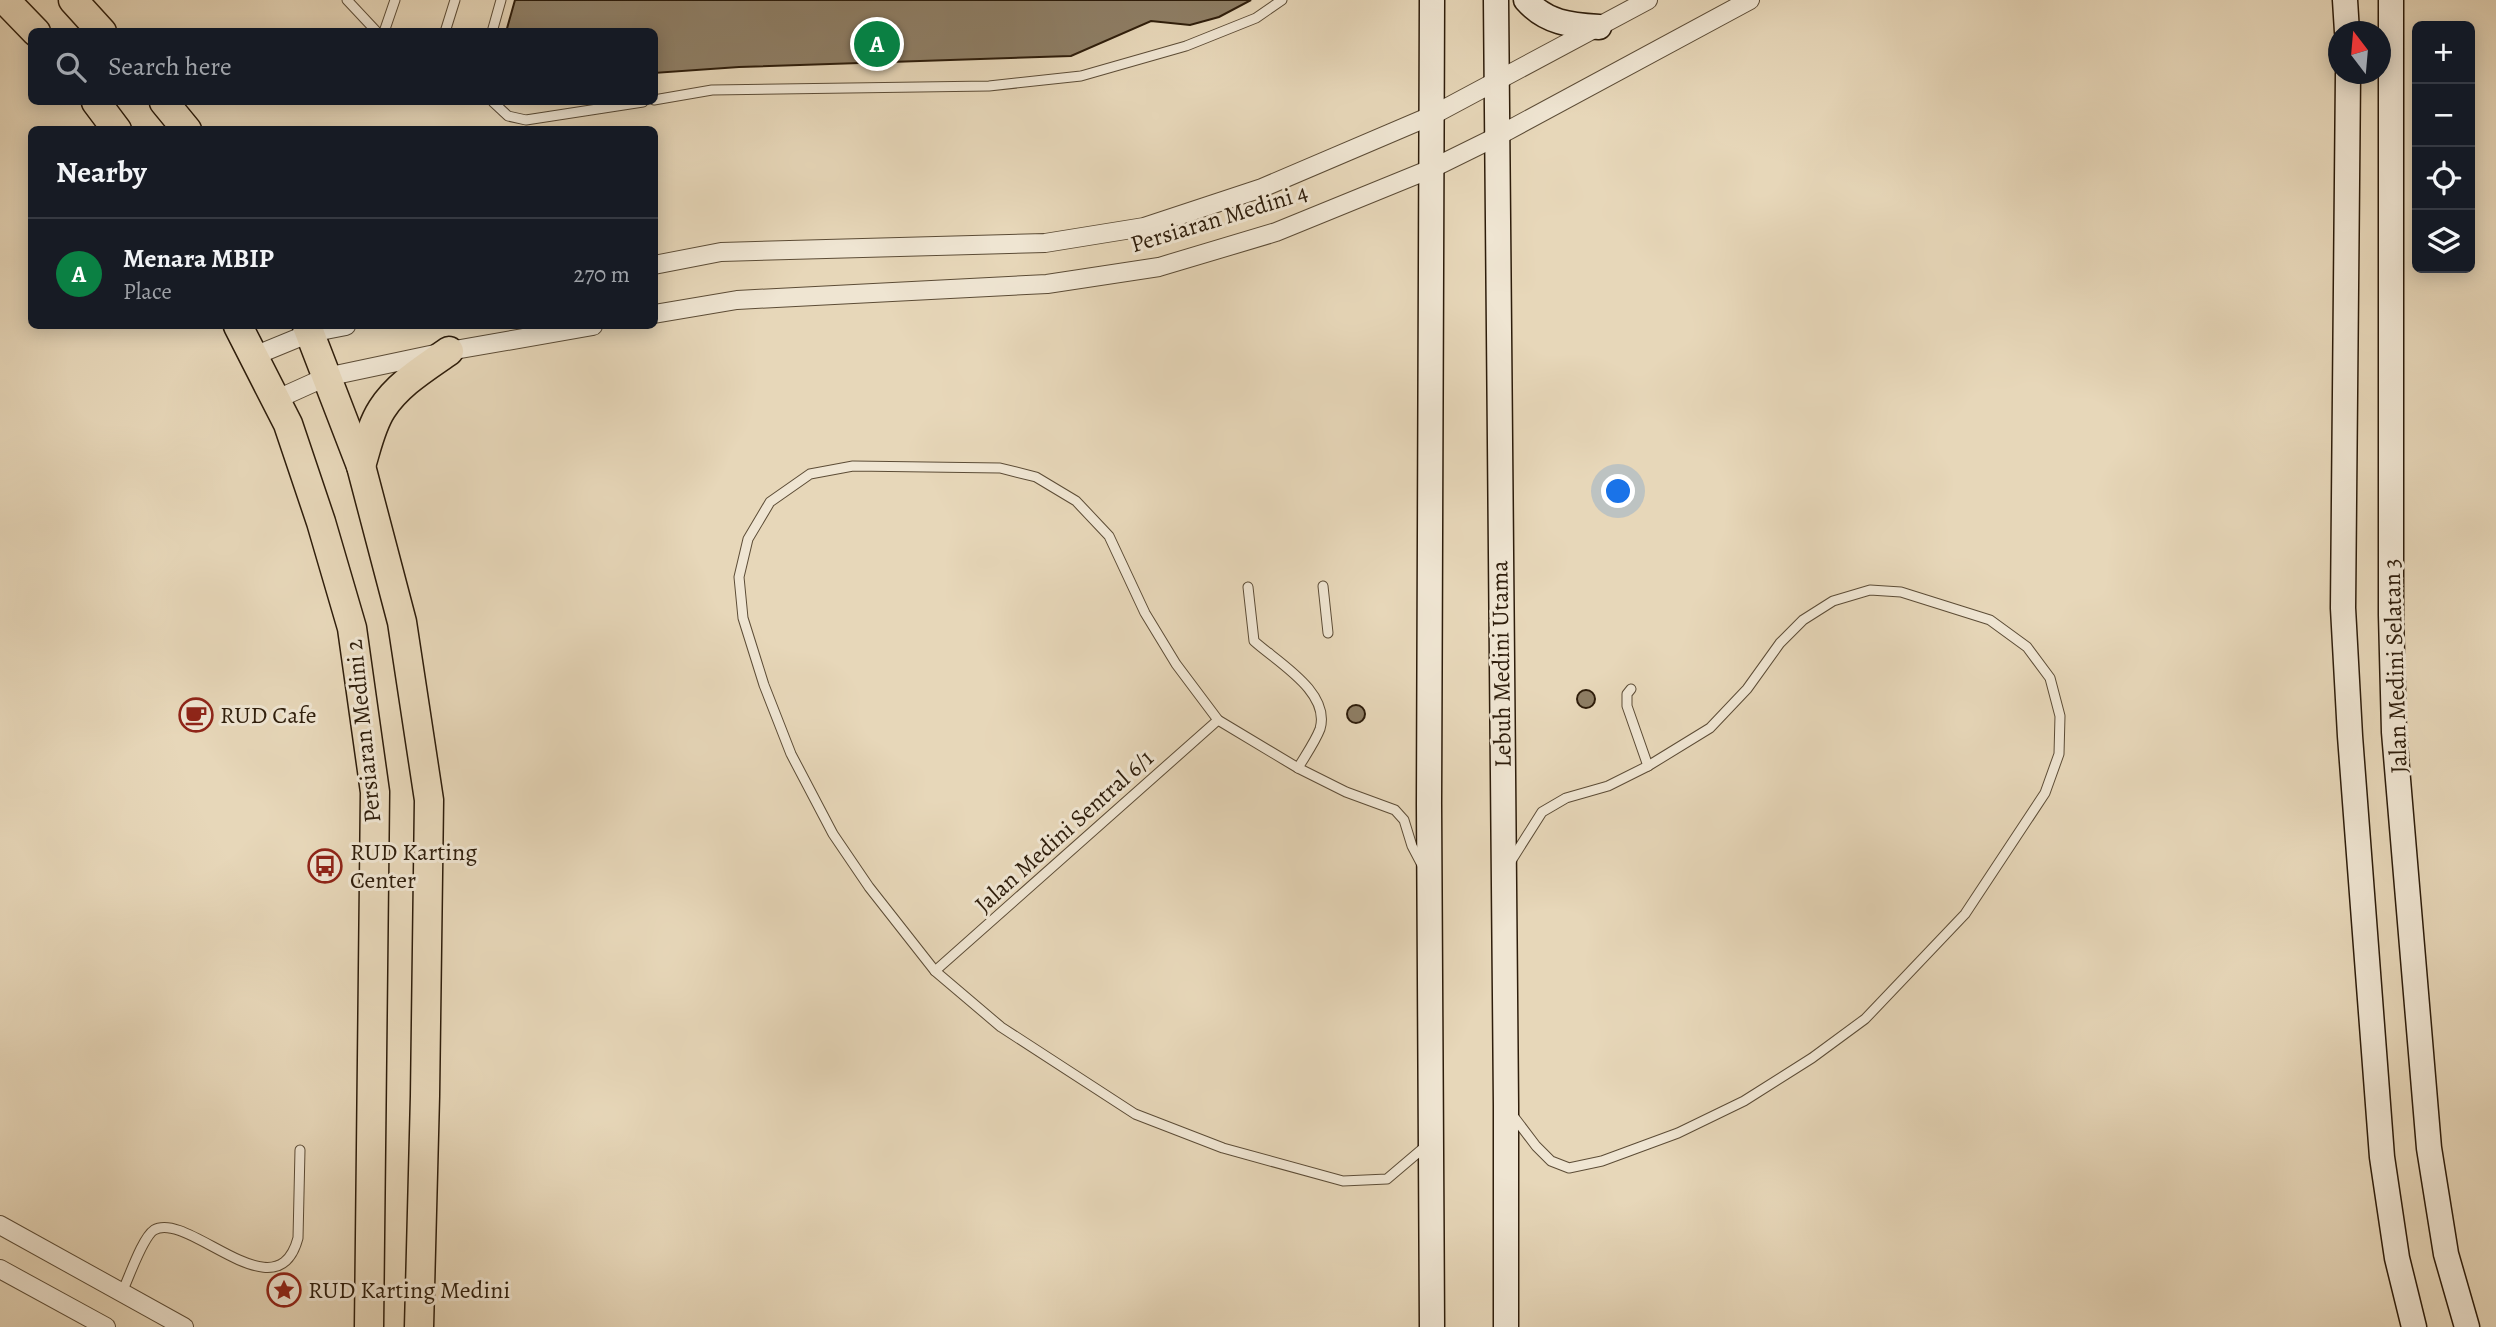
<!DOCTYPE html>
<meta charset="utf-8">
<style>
body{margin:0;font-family:Alegreya,serif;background:#242831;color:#f1f3f6}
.controls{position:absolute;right:21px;top:21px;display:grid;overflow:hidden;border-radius:10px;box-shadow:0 4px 18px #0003}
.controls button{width:63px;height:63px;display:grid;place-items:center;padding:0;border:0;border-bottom:2px solid #363941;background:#171b24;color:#f1f3f6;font:35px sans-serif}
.compass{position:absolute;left:2328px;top:21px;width:63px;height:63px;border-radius:50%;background:#171b24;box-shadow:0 4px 18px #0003;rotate:344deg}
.you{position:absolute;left:1619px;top:492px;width:24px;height:24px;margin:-18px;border:5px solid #fff;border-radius:50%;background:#1a73e8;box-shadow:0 0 0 10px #1a73e833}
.badge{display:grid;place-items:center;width:46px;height:46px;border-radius:50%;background:#0b8043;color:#fff;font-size:23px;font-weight:700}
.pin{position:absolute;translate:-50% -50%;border:4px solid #fff;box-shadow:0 2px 7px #0006}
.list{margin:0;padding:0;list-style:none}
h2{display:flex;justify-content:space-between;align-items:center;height:91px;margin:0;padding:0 28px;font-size:30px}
h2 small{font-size:23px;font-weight:400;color:#9ea1a6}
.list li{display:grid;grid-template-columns:46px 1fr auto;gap:21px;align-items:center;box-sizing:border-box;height:112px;padding:0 28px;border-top:2px solid #363941}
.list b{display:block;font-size:26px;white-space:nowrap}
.list p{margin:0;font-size:23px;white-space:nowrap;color:#9ea1a6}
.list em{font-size:23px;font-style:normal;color:#9ea1a6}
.icon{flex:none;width:38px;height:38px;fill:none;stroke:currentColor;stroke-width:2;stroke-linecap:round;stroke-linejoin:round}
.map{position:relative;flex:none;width:2496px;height:1327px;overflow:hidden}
.search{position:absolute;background:#171b24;box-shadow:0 4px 18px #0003;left:28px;top:28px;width:630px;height:77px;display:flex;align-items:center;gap:18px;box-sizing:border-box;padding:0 24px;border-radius:10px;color:#9ea1a6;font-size:26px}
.panel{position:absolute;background:#171b24;box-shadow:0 4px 18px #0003;left:28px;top:126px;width:630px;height:203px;border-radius:10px}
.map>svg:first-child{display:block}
.building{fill:#8e7e65;stroke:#2e1d0b;stroke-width:2}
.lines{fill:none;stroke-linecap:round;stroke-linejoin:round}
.lane-casing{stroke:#5c4c36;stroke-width:11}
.street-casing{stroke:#5c4c36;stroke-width:20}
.secondary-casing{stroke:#2e1d0b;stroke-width:27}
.primary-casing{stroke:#2e1d0b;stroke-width:31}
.lane{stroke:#efe5d2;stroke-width:9}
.street{stroke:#efe5d2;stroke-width:18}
.secondary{stroke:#efe5d2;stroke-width:24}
.primary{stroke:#e7d7b9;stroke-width:28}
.labels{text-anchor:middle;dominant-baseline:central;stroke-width:6;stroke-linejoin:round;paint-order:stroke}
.street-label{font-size:24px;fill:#2e1d0b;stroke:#efe5d2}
.poi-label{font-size:24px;fill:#2e1d0b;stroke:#efe5d2;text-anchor:start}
</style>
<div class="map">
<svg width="2496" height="1327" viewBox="0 0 2496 1327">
<rect width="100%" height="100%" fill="#e7d7b9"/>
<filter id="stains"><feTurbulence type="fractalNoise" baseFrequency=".00286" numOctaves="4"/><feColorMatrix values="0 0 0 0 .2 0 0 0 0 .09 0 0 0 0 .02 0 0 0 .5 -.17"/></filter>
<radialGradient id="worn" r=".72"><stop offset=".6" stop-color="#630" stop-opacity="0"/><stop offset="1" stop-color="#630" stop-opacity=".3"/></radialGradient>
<g class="building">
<polygon points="515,0 1251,0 1219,17 1190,25 1151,21 1071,56 739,67 654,73 654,32 506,32"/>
<circle cx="1586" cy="699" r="9"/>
<circle cx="1356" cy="714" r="9"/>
</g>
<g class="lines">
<defs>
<g id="lane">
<polyline points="347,0 377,32"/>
<polyline points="384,32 395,0"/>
<polyline points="445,32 455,0"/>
<polyline points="492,32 501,0"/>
<polyline points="654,100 712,90 989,86 1081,76 1186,46 1256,18 1282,0"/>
<polyline points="493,102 508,116 526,120 643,102"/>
<polyline points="1323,586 1328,633"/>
<path d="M1248,587L1254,641C1277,662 1331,692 1320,729C1315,742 1305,756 1298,768"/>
<polyline points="1631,689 1627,694 1627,706 1648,766"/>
<polyline points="1511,861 1542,812 1566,798 1608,786 1648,766 1710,728 1747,689 1780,643 1803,620 1833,601 1870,590 1901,592 1990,620 2027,647 2050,678 2060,716 2059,754 2045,793 1965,914 1865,1019 1812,1058 1744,1101 1678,1133 1602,1161 1569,1168 1551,1161 1536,1146 1511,1113"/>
<polyline points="1422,865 1412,846 1404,820 1395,810 1346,792 1298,768 1218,720 1176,664 1145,613 1109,536 1076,501 1036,477 1000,468 853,466 810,474 770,502 748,539 739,577 743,618 764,685 791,754 833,834 869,887 935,971 1001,1027 1135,1114 1223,1148 1343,1181 1387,1179 1427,1145"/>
<polyline points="935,971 1218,720"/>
<path d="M122,1292C129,1278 142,1238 154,1230C188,1210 277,1317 298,1238L300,1150"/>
</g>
<g id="street">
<polyline points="654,265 721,252 1045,243 1144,227 1262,188 1433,115 1648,0"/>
<polyline points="654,314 737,300 1047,284 1159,267 1276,232 1433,168 1496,137 1750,0"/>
<polyline points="254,356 310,333 346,326"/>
<polyline points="275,400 326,377 449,351 593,326"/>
<polyline points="0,1225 184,1327"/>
<polyline points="0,1269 106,1327"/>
</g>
<g id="secondary">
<polyline points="1432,0 1429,804 1432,1327"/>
<polyline points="1496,0 1506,1106 1506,1327"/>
<path d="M1526,0C1546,23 1570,25 1599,27"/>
<polyline points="2345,0 2347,32"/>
<polyline points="2391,0 2391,615 2394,732 2429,1148 2446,1254 2467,1327"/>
<polyline points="2348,74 2343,608 2350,736 2382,1157 2397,1258 2414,1327"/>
</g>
<g id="primary">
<polyline points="5,0 36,32"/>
<polyline points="73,0 102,32"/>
<polyline points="96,102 117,130"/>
<polyline points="164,102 187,130"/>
<polyline points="238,326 288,424 321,522 352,628 375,792 369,1327"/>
<polyline points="307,326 361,466 402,622 429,800 425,1096 419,1327"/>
<path d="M361,466C367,447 371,426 382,409C398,384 425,368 449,351"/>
</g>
</defs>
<use href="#lane" class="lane-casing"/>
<use href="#street" class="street-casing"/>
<use href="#secondary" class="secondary-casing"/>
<use href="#primary" class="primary-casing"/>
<use href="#lane" class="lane"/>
<use href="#street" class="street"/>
<use href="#secondary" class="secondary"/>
<use href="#primary" class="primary"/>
</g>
<defs>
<symbol id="cafe-ring" viewBox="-11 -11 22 22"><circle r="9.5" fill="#efe5d2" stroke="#8f2418" stroke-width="1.5"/><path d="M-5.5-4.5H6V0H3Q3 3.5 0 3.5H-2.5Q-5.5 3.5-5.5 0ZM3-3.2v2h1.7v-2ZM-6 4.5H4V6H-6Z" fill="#8f2418"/></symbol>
<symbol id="bus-ring" viewBox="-11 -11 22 22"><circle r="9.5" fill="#efe5d2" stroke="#8f2418" stroke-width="1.5"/><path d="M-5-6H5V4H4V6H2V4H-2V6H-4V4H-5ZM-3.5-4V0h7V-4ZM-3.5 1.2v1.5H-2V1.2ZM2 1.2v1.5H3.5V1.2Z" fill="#8f2418"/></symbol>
<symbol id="sight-ring" viewBox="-11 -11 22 22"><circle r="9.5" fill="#efe5d2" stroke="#8f2418" stroke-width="1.5"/><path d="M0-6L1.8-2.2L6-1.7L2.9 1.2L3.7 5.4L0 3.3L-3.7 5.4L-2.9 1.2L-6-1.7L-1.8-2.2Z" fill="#8f2418"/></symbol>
</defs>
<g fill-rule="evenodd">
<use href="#cafe-ring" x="177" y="696" width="38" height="38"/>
<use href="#bus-ring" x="306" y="847" width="38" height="38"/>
<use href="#sight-ring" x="265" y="1271" width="38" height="38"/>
</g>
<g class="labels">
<g class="street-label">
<text transform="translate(1219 218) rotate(-17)">Persiaran Medini 4</text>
<text transform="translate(1501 664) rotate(-91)">Lebuh Medini Utama</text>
<text transform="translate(2395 666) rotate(-92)">Jalan Medini Selatan 3</text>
<text transform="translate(363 731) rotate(-96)">Persiaran Medini 2</text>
<text transform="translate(1064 831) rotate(-42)">Jalan Medini Sentral 6/1</text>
</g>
<g class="poi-label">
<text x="220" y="715">RUD Cafe</text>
<text x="350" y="852">RUD Karting<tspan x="350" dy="28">Center</tspan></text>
<text x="308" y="1290">RUD Karting Medini</text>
</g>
</g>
<rect width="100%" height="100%" filter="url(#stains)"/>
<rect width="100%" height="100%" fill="url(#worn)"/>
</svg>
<div class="controls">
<button>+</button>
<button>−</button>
<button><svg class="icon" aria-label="locate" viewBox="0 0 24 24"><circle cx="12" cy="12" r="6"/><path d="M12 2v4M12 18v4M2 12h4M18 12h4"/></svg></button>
<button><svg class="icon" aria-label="layers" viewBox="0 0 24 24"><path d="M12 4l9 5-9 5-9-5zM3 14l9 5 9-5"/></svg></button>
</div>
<svg class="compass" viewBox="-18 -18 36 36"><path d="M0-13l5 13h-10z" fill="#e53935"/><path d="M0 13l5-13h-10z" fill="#9ea1a6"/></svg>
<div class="you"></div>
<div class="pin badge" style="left:877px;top:44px">A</div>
<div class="search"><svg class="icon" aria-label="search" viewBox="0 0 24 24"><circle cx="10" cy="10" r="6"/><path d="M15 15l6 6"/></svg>Search here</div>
<section class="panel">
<h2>Nearby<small></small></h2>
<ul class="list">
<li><span class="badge">A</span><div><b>Menara MBIP</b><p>Place</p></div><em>270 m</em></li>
</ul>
</section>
</div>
